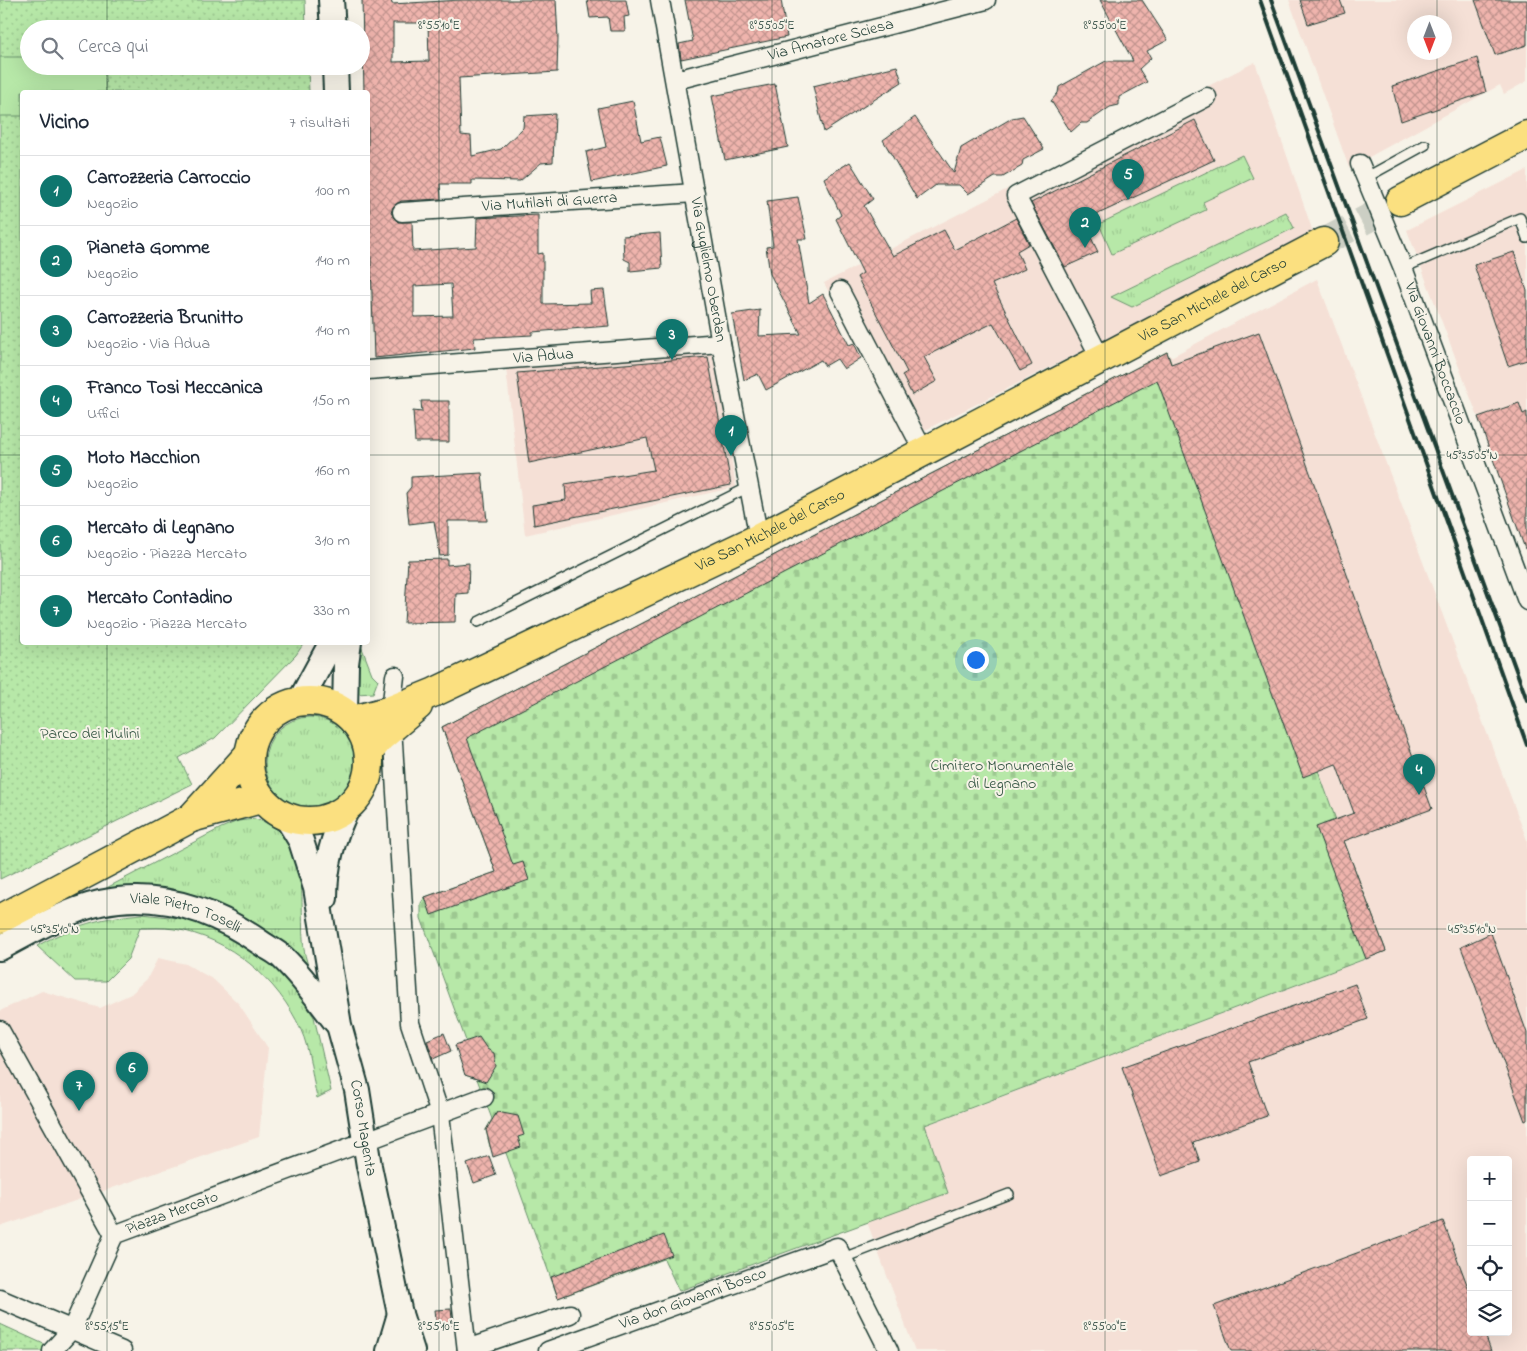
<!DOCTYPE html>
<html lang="it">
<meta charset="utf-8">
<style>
body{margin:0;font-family:"Indie Flower",sans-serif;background:#f6f6f7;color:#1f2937}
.controls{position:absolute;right:15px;bottom:15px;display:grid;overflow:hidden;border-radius:5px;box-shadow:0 5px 20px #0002}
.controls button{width:45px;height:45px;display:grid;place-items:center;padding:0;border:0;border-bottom:1px solid #e0e1e3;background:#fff;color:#1f2937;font:25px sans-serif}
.compass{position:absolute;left:1407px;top:15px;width:45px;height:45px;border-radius:50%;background:#fff;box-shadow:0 5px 20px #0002;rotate:180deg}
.you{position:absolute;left:975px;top:659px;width:18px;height:18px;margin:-12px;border:4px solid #fff;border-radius:50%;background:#1a73e8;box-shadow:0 0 0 8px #1a73e833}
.badge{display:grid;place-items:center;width:32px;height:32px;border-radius:50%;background:#0f766e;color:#fff;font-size:16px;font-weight:700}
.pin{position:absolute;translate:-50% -41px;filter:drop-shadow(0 1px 2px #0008)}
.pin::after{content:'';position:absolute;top:26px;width:18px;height:15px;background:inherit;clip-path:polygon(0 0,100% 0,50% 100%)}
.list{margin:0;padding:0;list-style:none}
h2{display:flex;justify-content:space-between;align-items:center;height:65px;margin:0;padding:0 20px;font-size:21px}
h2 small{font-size:16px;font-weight:400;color:#747a83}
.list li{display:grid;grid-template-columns:32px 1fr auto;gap:15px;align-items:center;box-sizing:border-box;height:70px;padding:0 20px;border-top:1px solid #e0e1e3}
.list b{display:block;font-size:19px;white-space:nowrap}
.list p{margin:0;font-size:16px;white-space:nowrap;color:#747a83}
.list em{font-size:16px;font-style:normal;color:#747a83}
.icon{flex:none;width:28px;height:28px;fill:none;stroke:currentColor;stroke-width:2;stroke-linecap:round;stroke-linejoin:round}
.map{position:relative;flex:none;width:1527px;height:1351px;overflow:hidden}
.search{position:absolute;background:#fff;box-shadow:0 5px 20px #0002;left:20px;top:20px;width:350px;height:55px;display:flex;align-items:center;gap:12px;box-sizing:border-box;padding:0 18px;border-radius:28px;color:#747a83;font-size:19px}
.panel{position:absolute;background:#fff;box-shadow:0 5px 20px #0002;left:20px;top:90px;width:350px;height:555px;border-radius:5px}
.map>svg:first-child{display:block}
.built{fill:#f5e0d6;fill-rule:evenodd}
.grass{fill:url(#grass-tufts);stroke:#6b926e}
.cemetery{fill:url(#cemetery-stones);stroke:#6b926e}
.park{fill:url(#park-dots);stroke:#6b926e}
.pitch{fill:#b7e8a8;stroke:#6b926e}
.building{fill:url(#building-cross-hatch);stroke:#1f3d34;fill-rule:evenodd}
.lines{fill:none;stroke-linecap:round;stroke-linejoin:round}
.primary-tunnel{stroke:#cccfc4;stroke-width:28;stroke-dasharray:28 14;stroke-linecap:butt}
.lane-casing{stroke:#1f3d34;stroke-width:12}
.street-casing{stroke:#1f3d34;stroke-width:21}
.secondary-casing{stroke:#1f3d34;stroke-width:28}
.primary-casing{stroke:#1f3d34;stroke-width:31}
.lane{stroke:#f7f3e8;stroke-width:9}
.street{stroke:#f7f3e8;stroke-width:18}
.secondary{stroke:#f7f3e8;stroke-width:24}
.primary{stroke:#fbe080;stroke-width:28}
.rail{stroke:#1f3d34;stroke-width:4}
.ticks{fill:none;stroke:#1f3d34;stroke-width:1;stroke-opacity:0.45}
.labels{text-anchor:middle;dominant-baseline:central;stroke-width:4;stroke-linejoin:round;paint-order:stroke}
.street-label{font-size:16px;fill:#1f3d34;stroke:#f7f3e8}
.park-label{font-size:16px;fill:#365745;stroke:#f7f3e8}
.ticks-label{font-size:12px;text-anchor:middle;fill:#1f3d34;stroke:#f7f3e8;stroke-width:4;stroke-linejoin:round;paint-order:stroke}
</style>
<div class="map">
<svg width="1527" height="1351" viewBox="0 0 1527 1351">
<defs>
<pattern id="grass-tufts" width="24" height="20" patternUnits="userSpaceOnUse" patternTransform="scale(1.25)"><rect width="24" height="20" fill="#b7e8a8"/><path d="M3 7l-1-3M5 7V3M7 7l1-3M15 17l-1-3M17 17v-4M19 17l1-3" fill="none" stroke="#9dc891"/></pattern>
<pattern id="cemetery-stones" width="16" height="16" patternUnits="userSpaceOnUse" patternTransform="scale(1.25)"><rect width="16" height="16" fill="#b7e8a8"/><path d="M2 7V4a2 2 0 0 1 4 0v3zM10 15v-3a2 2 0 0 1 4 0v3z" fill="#9dc891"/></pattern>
<pattern id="park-dots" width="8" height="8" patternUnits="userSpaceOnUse" patternTransform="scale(1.25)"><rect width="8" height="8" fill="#b7e8a8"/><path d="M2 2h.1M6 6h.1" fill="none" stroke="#9dc891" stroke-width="1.8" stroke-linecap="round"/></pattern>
<pattern id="building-cross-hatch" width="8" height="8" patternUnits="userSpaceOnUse" patternTransform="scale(1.25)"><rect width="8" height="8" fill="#efb4ad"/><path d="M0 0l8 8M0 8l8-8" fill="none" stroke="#c1948e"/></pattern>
</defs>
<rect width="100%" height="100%" fill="#f7f3e8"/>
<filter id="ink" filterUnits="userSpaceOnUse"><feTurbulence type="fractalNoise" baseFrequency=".02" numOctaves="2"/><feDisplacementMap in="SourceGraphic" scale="10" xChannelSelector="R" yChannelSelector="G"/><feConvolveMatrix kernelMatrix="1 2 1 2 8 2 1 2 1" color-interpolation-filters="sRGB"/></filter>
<g filter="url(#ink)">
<g class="built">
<path d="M1289,0H1527V81L1504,94L1500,85L1349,168ZM1414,22H1444V52H1414Z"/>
<polygon points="1255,62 1314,235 905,440 824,283"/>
<polygon points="1527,170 1527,556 1478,417 1407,230"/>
<path d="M1317,279L1527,840V1351H915L867,1222L948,1193L924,1126L1366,959L1336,820L1167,352L1171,357ZM1471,1160H1508V1332H1471Z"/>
<polygon points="714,353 736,487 525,535 506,368"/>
<polygon points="158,958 186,964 214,980 239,1004 268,1048 259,1137 0,1227 0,1011 42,991 100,1008 131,994 147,979"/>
</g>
<g class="grass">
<polygon points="1242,155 1253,178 1203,202 1206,210 1112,254 1099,224"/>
<polygon points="1286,212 1294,228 1132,307 1111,297"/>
<polygon points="360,643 372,674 378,680 373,693 356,694 354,673"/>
<circle cx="310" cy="762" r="45"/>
<path d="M255,819C315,834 298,903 304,949C305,958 309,967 311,975C274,939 239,903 185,895C158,891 121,895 93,895L221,828L238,821Z"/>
<path d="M142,914L178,918L212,926L270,959L293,985L314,1017L331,1091L317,1098C312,1076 310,1050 301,1030C279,980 229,937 174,929C163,927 151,928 140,928L128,959L106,981H75L37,946C75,925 98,918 142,914Z"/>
</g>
<polygon class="cemetery" points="1167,352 1336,820 1386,951 925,1125 948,1193 679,1291 664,1259 558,1298 506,1153 490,1147 486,1130 492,1119 477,1079 465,1075 469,1049 421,918 421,903 425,897 496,872 442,727"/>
<g class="park">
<polygon points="0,0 305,0 306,29 29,29 29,66 308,66 309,92 22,92 22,642 304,643 296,655 215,738 179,758 192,784 0,879"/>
<polygon points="0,1324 59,1351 0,1351"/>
</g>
<polygon class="pitch" points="0,57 29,57 29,66 100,66 105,75 106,92 22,92 22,116 0,116"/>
<g class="building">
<path d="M362,0H391L392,4L461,0H556L558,38L557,72L459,78L461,135L471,136L472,156L501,149L523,128L524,116L555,114L553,162L541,163L520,181L472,180V184H440L441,199L401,201L393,207L391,213L398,222H412L413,251L476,247L477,218L538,215V254L543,253V304L591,303L590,291L604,290L609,326L532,332V335L474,338L475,348L374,358L368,168V92H364ZM393,23H428L429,61L393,62ZM451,284L453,316L414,317V286Z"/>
<polygon points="587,0 626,0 629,16 624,17 625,31 610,31 608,17 590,18"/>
<polygon points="685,0 781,0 787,37 681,59 679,44 693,41"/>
<polygon points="1100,0 1142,0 1168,40 1147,51 1151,58 1139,69 1147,82 1119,97 1119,105 1110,107 1087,123 1081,123 1071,132 1051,101 1058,93 1059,87 1106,61 1133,61"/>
<polygon points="1300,0 1340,0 1345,13 1308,24"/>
<polygon points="1475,0 1527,0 1527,45 1495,55"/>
<polygon points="1477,58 1486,92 1401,121 1392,86"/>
<polygon points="897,66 902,82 824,132 813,86"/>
<polygon points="775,84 788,147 725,160 712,96"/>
<polygon points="633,101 641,141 660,137 667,166 592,182 586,152 606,147 598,108"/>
<polygon points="1023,116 1044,149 1023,160 1022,166 1003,177 995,177 968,194 959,185 936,185 917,199 883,140 915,117 954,173 961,148 1012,118"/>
<polygon points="1195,120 1214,160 1083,221 1098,252 1065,267 1031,203"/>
<polygon points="850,162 873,199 864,206 893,256 944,230 955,250 1016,218 1029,244 1017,251 1025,269 992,284 1032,365 1020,371 993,323 924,357 937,381 912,395 902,375 907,372 857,277 863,273 836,219 841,215 824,178"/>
<polygon points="798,197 807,239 798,239 809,303 823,294 849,345 854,343 861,358 844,369 837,359 825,366 821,360 766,390 758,374 744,380 732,314 760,310 759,336 801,334 770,274 766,247 773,246 767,201"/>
<polygon points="660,233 662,268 630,271 630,262 624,259 623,236"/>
<polygon points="1514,252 1527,291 1527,360 1508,366 1474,265"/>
<polygon points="1259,332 1432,809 1344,841 1386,951 1366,959 1316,827 1354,813 1336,764 1303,777 1157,380 467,738 513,865 523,862 529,880 431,915 425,897 496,872 442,727 1167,352 1171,364"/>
<polygon points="708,357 731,485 534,525 532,505 566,500 565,484 654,470 647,438 529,463 517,373"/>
<polygon points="421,401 449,401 449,442 415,442 413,411 422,412"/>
<polygon points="1519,403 1523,414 1527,412 1527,548 1525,549 1478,417"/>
<polygon points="482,473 487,521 448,521 448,555 440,556 434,521 409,524 406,493 411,487 411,477"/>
<polygon points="447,559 447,565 469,563 468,593 456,594 455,622 404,623 408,560"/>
<polygon points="1491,933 1527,1033 1527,1120 1525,1121 1461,947"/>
<polygon points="1355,984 1368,1019 1248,1062 1267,1116 1193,1142 1200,1162 1161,1176 1122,1067"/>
<polygon points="444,1033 451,1051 433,1059 427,1040"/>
<polygon points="479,1037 487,1049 494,1053 496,1066 486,1082 465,1075 455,1045"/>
<polygon points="497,1112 518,1116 524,1135 518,1137 521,1147 493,1157 486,1130"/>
<polygon points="489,1156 496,1175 474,1183 467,1164"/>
<polygon points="1443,1221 1471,1295 1471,1332 1484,1332 1491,1351 1231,1351 1214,1306"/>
<polygon points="664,1235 672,1255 558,1298 551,1277"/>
<polygon points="451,1309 453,1325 437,1327 435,1310"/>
</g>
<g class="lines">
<polyline class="primary-tunnel" points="1324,242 1400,201"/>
<defs>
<g id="lane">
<polyline points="1367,177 1425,145"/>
<polyline points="1403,268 1520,218 1527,238"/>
<polyline points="478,622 749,487"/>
<polyline points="843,1258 1009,1194"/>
</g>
<g id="street">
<path id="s1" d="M660,0L721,343L759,538"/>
<path id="s2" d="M676,80L986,0"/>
<path id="s3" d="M1360,164L1403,268L1527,601"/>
<path id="s4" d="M402,212L695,193"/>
<polyline points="840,291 924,452"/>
<polyline points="1101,359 1016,196 1207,97"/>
<path id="s5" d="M368,370L721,343"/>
<polyline points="395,676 391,710 410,1023 440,1114 467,1351"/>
<polyline points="0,1030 114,1235"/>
<path id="s6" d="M114,1235L484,1097"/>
<polyline points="0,1299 122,1351"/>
<polyline points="467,1349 570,1314"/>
<polyline points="52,1351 72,1329 114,1235"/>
<path id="s7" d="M548,1351L837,1247L889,1351"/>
</g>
<g id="secondary">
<polyline points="331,0 333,29"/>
<polyline points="335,66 336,92"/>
<polyline points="300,701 332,642"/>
<polyline points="345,712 346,664 349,642"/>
<path id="s8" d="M287,818L301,841L316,888L339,1025L357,1090L369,1166L400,1314L412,1351"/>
<path d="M325,898C325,868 333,836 347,809"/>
<path id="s9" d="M0,948C32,931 65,911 100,903C160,890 216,911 264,945C270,949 277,952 283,958C303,977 319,1000 336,1022"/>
<polyline points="389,1351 400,1314"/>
</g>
<g id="primary">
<polyline points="1400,201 1527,135"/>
<circle cx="309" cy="761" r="60"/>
<path id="s10" d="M353,720L391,710L435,692L759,538L1324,242"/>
<polyline points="369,752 380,738 418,706"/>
<polyline points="191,818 249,754"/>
<polyline points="0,919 191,818 261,799"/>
</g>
</defs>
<use href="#lane" class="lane-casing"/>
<use href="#street" class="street-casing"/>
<use href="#secondary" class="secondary-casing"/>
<use href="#primary" class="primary-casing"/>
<use href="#lane" class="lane"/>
<use href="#street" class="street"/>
<use href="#secondary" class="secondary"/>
<use href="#primary" class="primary"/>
<g class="rail">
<polyline points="1260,0 1527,745"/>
<polyline points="1271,0 1527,700"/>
</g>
</g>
</g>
<path class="ticks" d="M107,0V29M439,0V1351M772,0V1351M1105,0V1351M1437,0V22M1437,52V1351M107,66V92M0,455H22M368,455H1527M107,642V1351M0,929H1527"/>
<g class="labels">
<g class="street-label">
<text stroke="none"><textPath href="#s2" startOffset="160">Via Amatore Sciesa</textPath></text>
<text stroke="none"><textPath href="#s4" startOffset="148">Via Mutilati di Guerra</textPath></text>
<text stroke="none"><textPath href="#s1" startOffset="274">Via Guglielmo Oberdan</textPath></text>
<text stroke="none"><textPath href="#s10" startOffset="958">Via San Michele del Carso</textPath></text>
<text stroke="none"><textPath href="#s3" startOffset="204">Via Giovanni Boccaccio</textPath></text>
<text stroke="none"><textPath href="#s5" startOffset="176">Via Adua</textPath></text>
<text stroke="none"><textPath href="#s10" startOffset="459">Via San Michele del Carso</textPath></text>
<text stroke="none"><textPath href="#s9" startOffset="198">Viale Pietro Toselli</textPath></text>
<text stroke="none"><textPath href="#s8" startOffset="321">Corso Magenta</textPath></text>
<text stroke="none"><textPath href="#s6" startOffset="62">Piazza Mercato</textPath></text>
<text stroke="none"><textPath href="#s7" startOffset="154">Via don Giovanni Bosco</textPath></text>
</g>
<g class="park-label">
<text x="90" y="734">Parco dei Mulini</text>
<text x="1002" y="766">Cimitero Monumentale<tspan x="1002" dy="18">di Legnano</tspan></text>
</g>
</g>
<g class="ticks-label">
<text x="439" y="29">8°55'10"E</text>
<text x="772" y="29">8°55'05"E</text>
<text x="1105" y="29">8°55'00"E</text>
<text x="1472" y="459">45°35'05"N</text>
<text x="1472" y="933">45°35'10"N</text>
<text x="55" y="933">45°35'10"N</text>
<text x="107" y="1330">8°55'15"E</text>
<text x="439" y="1330">8°55'10"E</text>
<text x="772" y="1330">8°55'05"E</text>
<text x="1105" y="1330">8°55'00"E</text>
</g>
</svg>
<div class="controls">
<button>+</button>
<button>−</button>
<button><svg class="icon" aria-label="locate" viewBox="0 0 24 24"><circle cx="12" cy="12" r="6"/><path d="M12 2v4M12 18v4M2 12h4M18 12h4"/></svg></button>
<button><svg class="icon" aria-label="layers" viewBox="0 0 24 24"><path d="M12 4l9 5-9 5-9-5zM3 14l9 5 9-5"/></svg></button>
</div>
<svg class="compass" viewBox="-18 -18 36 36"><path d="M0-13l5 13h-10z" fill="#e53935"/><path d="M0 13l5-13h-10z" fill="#747a83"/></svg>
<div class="you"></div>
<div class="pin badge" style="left:731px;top:456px">1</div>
<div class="pin badge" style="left:1085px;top:248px">2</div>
<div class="pin badge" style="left:672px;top:360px">3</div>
<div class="pin badge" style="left:1419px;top:795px">4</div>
<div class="pin badge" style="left:1128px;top:200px">5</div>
<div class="pin badge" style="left:132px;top:1093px">6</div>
<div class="pin badge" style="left:79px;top:1111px">7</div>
<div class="search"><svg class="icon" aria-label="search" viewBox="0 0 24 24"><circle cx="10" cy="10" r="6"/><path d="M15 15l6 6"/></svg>Cerca qui</div>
<section class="panel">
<h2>Vicino<small>7 risultati</small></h2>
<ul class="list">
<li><span class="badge">1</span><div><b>Carrozzeria Carroccio</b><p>Negozio</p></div><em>100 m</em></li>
<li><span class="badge">2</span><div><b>Pianeta Gomme</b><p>Negozio</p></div><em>140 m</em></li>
<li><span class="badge">3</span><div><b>Carrozzeria Brunitto</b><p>Negozio · Via Adua</p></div><em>140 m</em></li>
<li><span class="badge">4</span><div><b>Franco Tosi Meccanica</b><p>Uffici</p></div><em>150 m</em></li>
<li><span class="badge">5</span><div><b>Moto Macchion</b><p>Negozio</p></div><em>160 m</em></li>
<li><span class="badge">6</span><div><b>Mercato di Legnano</b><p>Negozio · Piazza Mercato</p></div><em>310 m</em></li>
<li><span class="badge">7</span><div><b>Mercato Contadino</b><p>Negozio · Piazza Mercato</p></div><em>330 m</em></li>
</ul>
</section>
</div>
